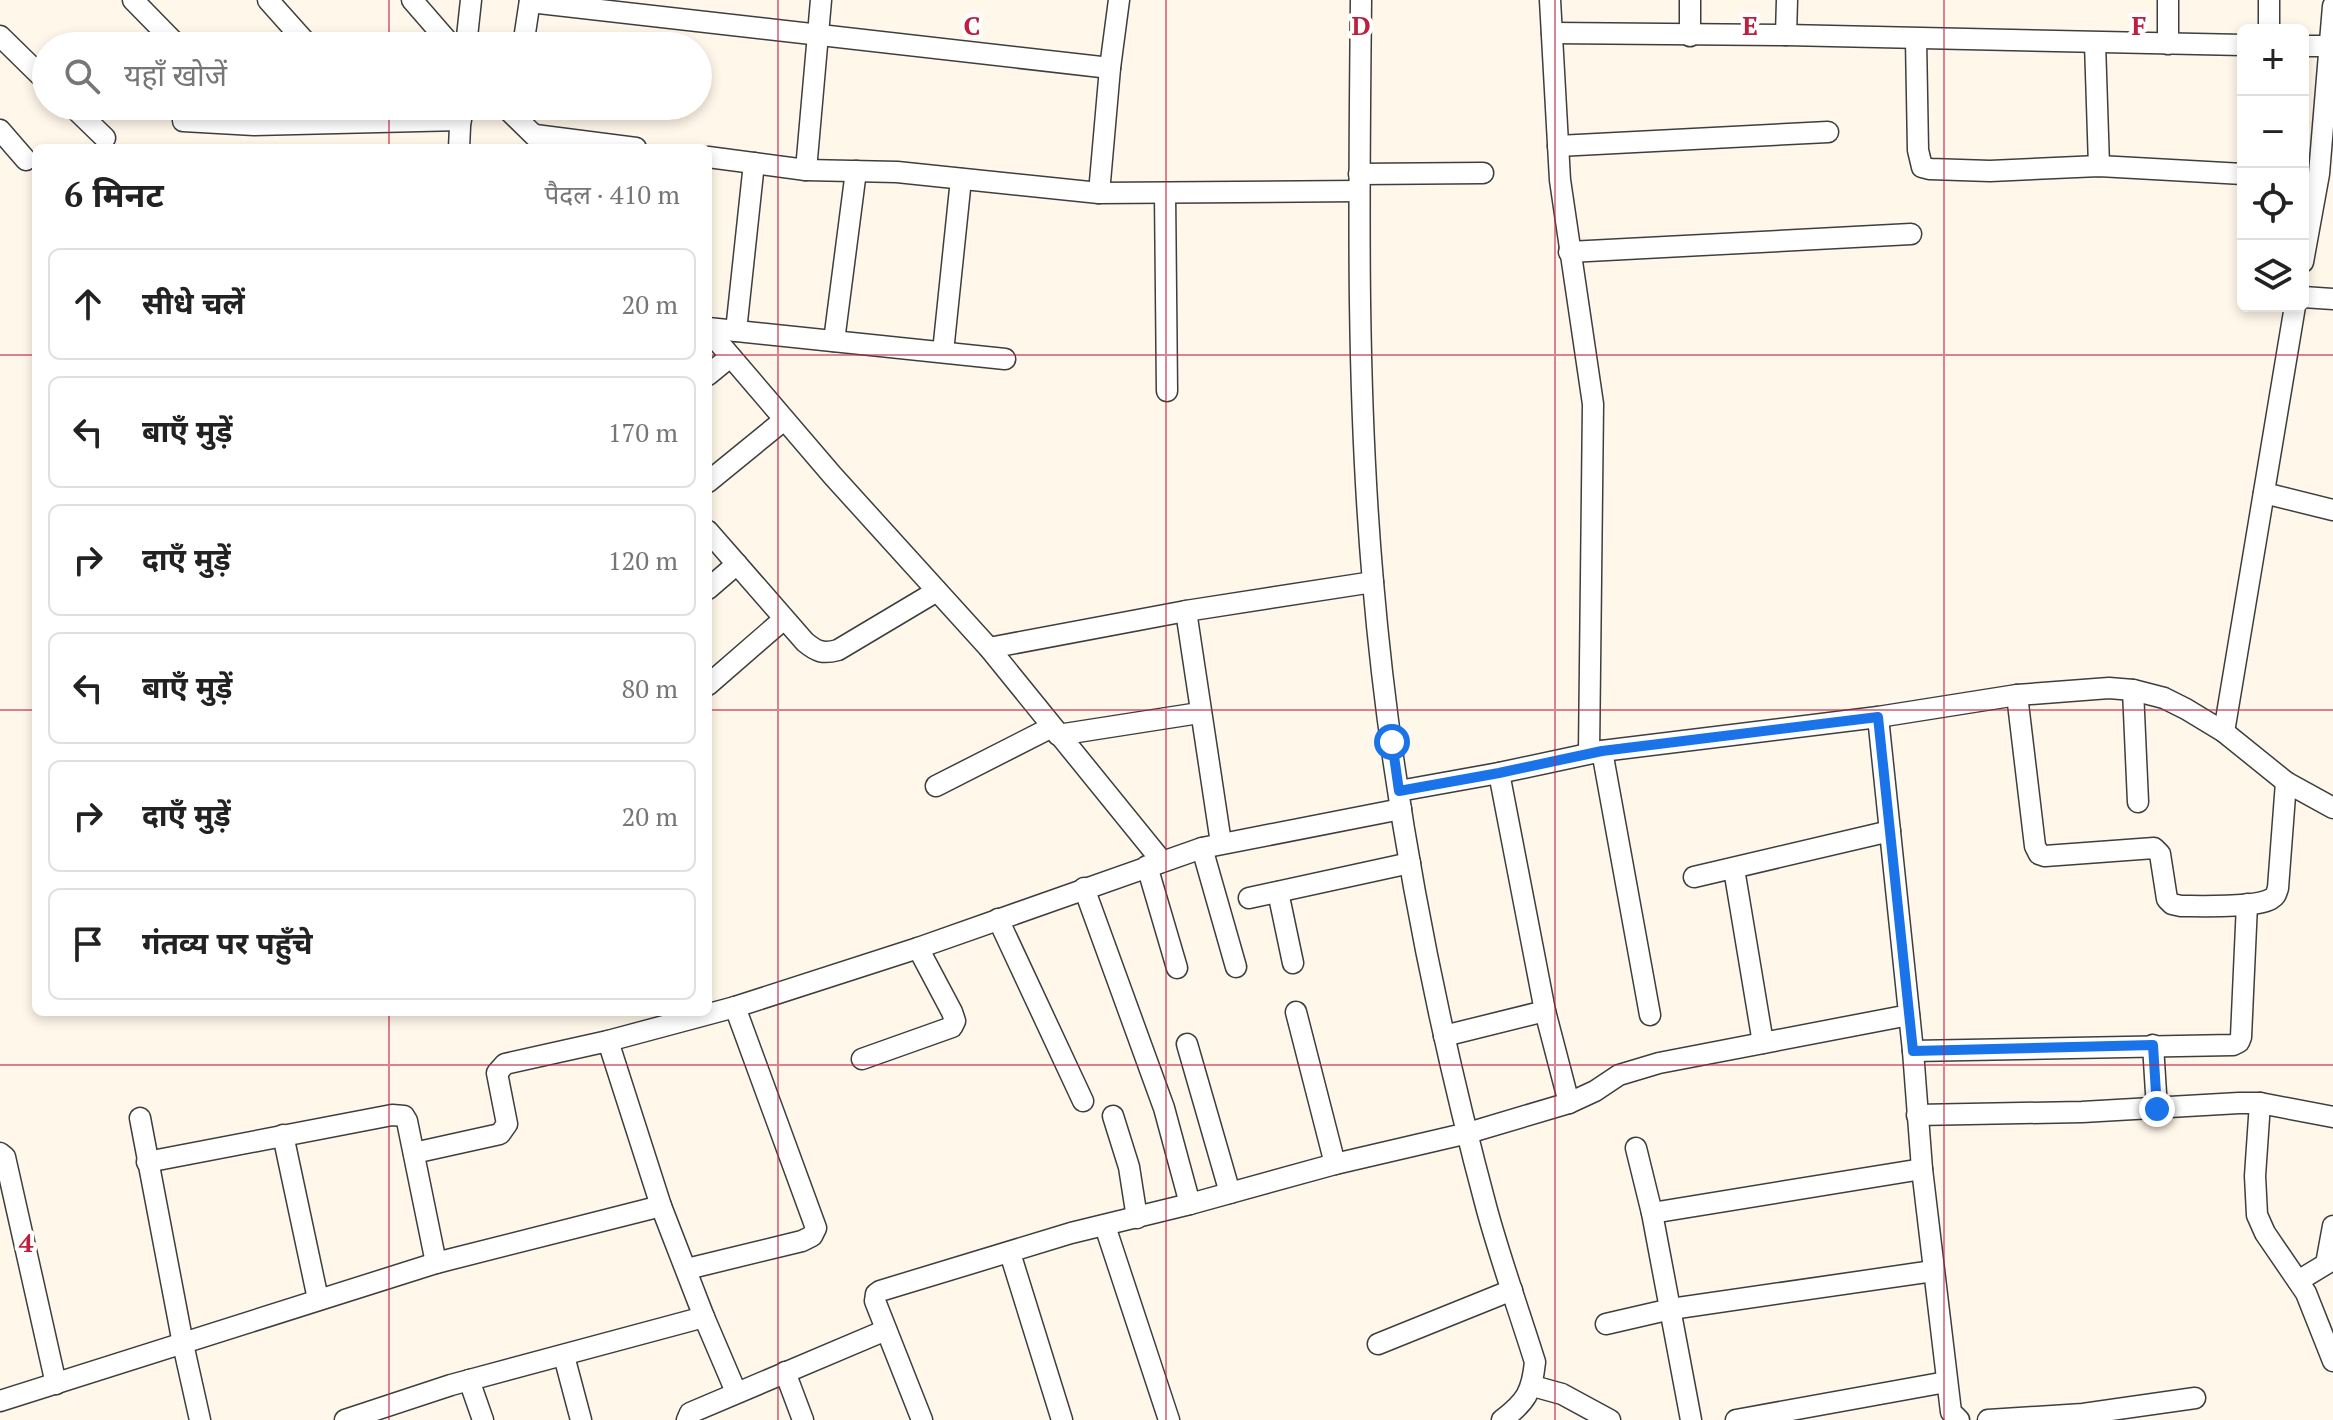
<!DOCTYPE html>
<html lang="hi">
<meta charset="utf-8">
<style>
body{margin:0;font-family:"PT Serif","Noto Sans Devanagari",serif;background:#f2f2f2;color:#222}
.controls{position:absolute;right:24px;top:24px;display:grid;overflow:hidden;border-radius:12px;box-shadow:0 4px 12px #0003}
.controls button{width:72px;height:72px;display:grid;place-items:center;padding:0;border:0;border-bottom:2px solid #e0e0e0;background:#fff;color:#222;font:40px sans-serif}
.stop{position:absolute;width:24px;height:24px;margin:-18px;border:6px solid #1a73e8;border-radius:50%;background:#fff}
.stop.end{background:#1a73e8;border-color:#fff;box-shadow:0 2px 8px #0008}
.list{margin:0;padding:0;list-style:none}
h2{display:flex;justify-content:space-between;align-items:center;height:104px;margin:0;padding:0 32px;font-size:34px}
h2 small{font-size:26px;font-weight:400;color:#767676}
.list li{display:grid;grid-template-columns:52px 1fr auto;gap:24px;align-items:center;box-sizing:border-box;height:112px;margin:0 16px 16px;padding:0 16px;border:2px solid #e0e0e0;border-radius:12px}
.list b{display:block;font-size:30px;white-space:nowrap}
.list em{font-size:26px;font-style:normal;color:#767676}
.icon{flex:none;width:44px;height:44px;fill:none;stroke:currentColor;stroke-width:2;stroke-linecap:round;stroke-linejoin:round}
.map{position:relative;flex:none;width:2333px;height:1420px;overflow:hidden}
.search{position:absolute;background:#fff;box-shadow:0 4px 12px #0003;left:32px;top:32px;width:680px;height:88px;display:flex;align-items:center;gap:20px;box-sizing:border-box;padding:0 28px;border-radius:44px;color:#767676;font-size:30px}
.panel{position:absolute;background:#fff;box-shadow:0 4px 12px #0003;left:32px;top:144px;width:680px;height:872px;border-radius:12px}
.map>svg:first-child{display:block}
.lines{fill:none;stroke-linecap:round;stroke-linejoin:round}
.minor-casing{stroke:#3e3e3e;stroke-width:23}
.minor{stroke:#fff;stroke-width:20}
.route{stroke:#1a73e8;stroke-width:10}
.grid{fill:none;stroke:#be1f3f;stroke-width:2;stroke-opacity:0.55}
.grid-label{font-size:26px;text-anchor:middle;font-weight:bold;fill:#be1f3f;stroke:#fff;stroke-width:8;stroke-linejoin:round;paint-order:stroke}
</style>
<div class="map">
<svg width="2333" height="1420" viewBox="0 0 2333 1420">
<rect width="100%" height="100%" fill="#fff7e9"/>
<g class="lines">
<defs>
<g id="minor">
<polyline points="133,0 178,46"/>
<polyline points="268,0 309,46"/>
<polyline points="412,0 452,46"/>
<path d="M1361,0C1359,194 1356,389 1373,582C1391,794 1432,1005 1487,1210C1501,1261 1519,1311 1535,1362C1532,1392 1526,1402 1502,1420"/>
<polyline points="1550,0 1560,180 1593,404 1589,753"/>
<polyline points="1690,0 1690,36"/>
<polyline points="2168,0 2168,44"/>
<polyline points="2269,0 2269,30"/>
<polyline points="530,2 1110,68"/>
<polyline points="1552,33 1786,35 2243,45"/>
<polyline points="1786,35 1787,0"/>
<polyline points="0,36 46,81"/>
<polyline points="1916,40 1918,150 1922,167 1930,169 1990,171 2099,166 2243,174"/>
<polyline points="2095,43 2099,166"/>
<polyline points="466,46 471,0"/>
<polyline points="523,46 530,0"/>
<polyline points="2303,46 2329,46"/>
<polyline points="72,106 105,138"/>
<polyline points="504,106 544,145"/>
<polyline points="183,121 254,125 461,120"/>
<polyline points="0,130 26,160"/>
<polyline points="535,135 636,148"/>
<polyline points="1558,146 1828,132"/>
<polyline points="459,148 461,106"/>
<polyline points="708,157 806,170 897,172 1099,193 1359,191"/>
<polyline points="806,170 821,0"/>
<polyline points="1359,174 1483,173"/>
<polyline points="1099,193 1110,68 1119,0"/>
<polyline points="1165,193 1167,391"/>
<polyline points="1569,252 1911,234"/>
<polyline points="2303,262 2319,174 2333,6"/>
<polyline points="2303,297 2333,299"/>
<polyline points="708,328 1005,359"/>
<polyline points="708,330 833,476 989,648 1161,860"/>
<polyline points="736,331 754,163"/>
<polyline points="834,341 856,171"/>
<polyline points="943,352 961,179"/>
<polyline points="708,375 730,357"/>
<polyline points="708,482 784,420"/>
<polyline points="2264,493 2333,510"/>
<path d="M708,531L805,642C817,652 823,654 838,650L937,591"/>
<polyline points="708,589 737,564"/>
<polyline points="1186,611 1221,843"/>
<polyline points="989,648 1186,611 1373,582"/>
<polyline points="708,685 784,619"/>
<polyline points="2133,690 2138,802"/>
<path d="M2017,695L2035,846L2039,854L2045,856L2154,848L2160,854L2167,899L2172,904L2181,906C2201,906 2255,908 2271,899C2276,896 2276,894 2278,888L2286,782"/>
<polyline points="1878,717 1913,1051 1922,1169 1951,1412 1959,1420"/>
<polyline points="2224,732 2295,306"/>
<polyline points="1058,735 1199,713"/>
<polyline points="1602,751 1650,1015"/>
<polyline points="1499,773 1545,1011 1569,1103"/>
<polyline points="936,786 1052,727"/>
<polyline points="1399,791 1499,773 1602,751 1878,717 2017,695 2109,688 2133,690 2164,698 2186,709 2224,732 2286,782 2333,808"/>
<polyline points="1202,848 1236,967"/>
<polyline points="1147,866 1177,968"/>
<polyline points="1734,869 1763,1043"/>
<polyline points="1694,877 1890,831"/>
<polyline points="1084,888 1164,1108 1190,1204"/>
<polyline points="1278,892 1293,963"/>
<polyline points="1249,898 1410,863"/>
<polyline points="998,919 1083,1101"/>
<polyline points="1296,1012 1335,1164"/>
<polyline points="1444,1036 1545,1011"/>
<polyline points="608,1041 661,1206 704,1317 736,1392"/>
<polyline points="1187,1044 1230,1193"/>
<polyline points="2153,1045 2157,1109"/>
<polyline points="1913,1051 2233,1045 2239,1042 2241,1037 2247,904"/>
<polyline points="862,1059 952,1027 955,1021 952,1012 918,948"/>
<polyline points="2260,1103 2255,1176 2257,1215 2265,1233 2306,1293 2333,1361"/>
<polyline points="1917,1115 2082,1112 2239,1103 2260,1103 2333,1117"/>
<polyline points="1113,1116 1129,1167 1137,1218"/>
<polyline points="140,1118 183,1344 200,1420"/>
<polyline points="283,1135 318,1299"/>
<polyline points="1636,1148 1652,1213 1691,1420"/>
<polyline points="0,1153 5,1157 56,1384"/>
<polyline points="414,1153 500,1134 507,1124 497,1073 505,1064 608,1041 735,1007 918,948 1202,848 1401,809"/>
<polyline points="147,1162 392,1115 404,1116 407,1121 436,1263"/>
<polyline points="1652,1213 1922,1169"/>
<polyline points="1105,1226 1169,1420"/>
<polyline points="1010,1253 1062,1420"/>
<polyline points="687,1269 802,1241 812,1236 816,1228 735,1007"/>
<polyline points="2298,1281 2326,1264 2333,1226"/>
<polyline points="1606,1324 1671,1309 1933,1271"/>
<polyline points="1378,1344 1512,1290"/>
<polyline points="564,1356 581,1420"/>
<polyline points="785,1372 803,1420"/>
<polyline points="469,1380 483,1420"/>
<polyline points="1533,1386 1562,1394 1610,1420"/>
<polyline points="0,1401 436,1263 661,1206"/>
<polyline points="345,1420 451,1385 704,1317"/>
<polyline points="687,1420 690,1413 886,1330"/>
<polyline points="922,1420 875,1301 876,1294 880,1291 1071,1233 1190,1204 1335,1164 1468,1133 1569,1103 1595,1091 1619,1075 1659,1063 1909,1015"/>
<polyline points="1736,1420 1946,1382"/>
<polyline points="1988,1420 2083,1414 2195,1398"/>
</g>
</defs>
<use href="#minor" class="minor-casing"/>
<use href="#minor" class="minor"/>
</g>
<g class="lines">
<polyline class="route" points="1392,742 1399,791 1499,773 1602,751 1878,717 1913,1051 2153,1045 2157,1109"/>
</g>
<path class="grid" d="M389,0V46M778,0V1420M1166,0V1420M1555,0V1420M1944,0V1420M389,106V148M0,355H36M708,355H2333M0,710H36M708,710H2333M389,1012V1420M0,1065H2333"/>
<g class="grid-label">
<text x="972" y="35">C</text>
<text x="1361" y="35">D</text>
<text x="1750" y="35">E</text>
<text x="2139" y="35">F</text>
<text x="26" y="1252">4</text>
</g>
</svg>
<div class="controls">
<button>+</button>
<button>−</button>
<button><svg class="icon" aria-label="locate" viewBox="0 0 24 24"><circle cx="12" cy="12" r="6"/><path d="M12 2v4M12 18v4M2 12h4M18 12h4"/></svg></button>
<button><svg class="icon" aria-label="layers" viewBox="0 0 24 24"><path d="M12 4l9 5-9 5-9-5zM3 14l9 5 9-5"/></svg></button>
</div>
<div class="stop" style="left:1392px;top:742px"></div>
<div class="stop end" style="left:2157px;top:1109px"></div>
<div class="search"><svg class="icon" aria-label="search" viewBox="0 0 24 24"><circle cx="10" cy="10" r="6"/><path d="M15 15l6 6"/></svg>यहाँ खोजें</div>
<section class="panel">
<h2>6 मिनट<small>पैदल · 410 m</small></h2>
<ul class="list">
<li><svg class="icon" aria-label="ahead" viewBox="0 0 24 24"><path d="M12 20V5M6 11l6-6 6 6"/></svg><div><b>सीधे चलें</b></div><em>20 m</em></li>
<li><svg class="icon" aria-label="left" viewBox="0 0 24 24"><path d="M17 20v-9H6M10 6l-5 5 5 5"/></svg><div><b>बाएँ मुड़ें</b></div><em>170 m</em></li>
<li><svg class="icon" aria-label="right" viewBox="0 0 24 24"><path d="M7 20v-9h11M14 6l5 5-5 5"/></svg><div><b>दाएँ मुड़ें</b></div><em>120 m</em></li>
<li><svg class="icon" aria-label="left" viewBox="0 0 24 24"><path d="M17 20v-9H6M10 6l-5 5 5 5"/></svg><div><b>बाएँ मुड़ें</b></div><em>80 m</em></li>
<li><svg class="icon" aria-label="right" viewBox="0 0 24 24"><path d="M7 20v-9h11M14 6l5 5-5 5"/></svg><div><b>दाएँ मुड़ें</b></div><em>20 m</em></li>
<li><svg class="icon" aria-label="arrive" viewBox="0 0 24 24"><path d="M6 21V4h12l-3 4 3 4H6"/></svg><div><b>गंतव्य पर पहुँचे</b></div></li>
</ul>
</section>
</div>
